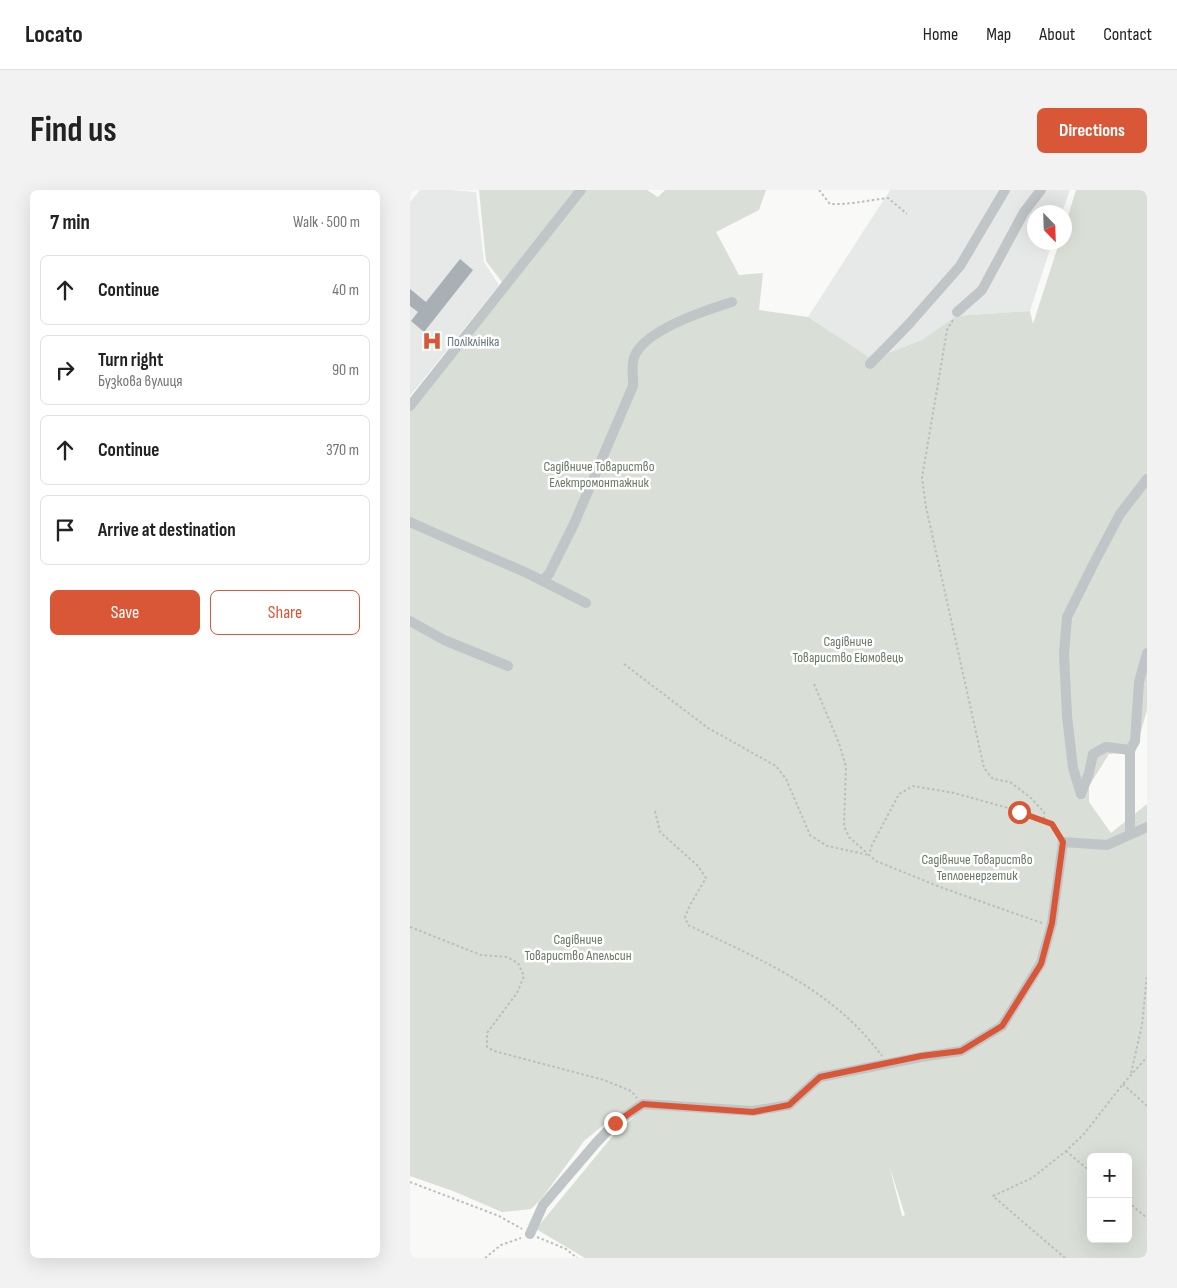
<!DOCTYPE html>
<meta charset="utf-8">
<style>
body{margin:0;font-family:"Sofia Sans Condensed",sans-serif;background:#f2f2f2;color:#222}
.controls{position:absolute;right:15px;bottom:15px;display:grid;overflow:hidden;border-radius:8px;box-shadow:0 5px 20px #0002}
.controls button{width:45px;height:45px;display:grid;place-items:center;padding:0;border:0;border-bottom:1px solid #e0e0e0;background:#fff;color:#222;font:25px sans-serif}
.compass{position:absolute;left:617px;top:15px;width:45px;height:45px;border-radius:50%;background:#fff;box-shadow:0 5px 20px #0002;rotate:157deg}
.stop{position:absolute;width:15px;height:15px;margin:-11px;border:4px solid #d95737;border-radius:50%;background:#fff}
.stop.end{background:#d95737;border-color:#fff;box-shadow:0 1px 5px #0008}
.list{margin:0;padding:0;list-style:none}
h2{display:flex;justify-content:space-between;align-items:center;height:65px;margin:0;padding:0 20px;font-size:21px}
h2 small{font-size:16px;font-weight:400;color:#767676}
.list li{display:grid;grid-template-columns:32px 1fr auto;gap:15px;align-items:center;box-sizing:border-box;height:70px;margin:0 10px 10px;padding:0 10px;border:1px solid #e0e0e0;border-radius:8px}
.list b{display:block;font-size:19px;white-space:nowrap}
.list p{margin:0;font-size:16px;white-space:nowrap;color:#767676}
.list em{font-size:16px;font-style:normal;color:#767676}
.actions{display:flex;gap:10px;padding:15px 20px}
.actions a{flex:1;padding:11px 0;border:1px solid #d95737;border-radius:8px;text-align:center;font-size:18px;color:#d95737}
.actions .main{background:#d95737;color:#fff}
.icon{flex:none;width:28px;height:28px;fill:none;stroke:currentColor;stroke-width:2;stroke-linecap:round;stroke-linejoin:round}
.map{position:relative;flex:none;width:737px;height:1068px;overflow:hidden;border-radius:8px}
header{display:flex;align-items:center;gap:30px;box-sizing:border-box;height:70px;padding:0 25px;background:#fff;border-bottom:1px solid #e0e0e0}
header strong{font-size:24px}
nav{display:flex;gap:28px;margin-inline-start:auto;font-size:18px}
.intro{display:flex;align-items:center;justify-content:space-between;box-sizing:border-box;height:120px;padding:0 30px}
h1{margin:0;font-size:35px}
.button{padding:12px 22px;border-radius:8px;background:#d95737;color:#fff;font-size:18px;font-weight:700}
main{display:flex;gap:30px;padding:0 30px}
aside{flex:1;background:#fff;border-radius:8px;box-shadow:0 5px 20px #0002}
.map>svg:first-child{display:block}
.built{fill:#e7e8e8}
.green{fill:#d9ded6;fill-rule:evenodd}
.building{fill:#a8b0b6}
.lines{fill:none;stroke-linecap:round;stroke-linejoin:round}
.path{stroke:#bbbec0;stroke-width:2;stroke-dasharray:2.5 2.5;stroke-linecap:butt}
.minor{stroke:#c0c5c8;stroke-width:10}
.route{stroke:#d95737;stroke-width:6}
.labels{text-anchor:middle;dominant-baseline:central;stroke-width:5;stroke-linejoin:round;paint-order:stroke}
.poi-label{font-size:14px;fill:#667680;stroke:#fff;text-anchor:start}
.park-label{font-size:14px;fill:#697965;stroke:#fff}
</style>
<header>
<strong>Locato</strong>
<nav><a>Home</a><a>Map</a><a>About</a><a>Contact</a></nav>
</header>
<div class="intro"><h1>Find us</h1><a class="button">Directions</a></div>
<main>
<aside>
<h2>7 min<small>Walk · 500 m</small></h2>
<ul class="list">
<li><svg class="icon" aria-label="ahead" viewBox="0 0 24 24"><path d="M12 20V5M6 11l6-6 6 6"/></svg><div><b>Continue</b></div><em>40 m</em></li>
<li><svg class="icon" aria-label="right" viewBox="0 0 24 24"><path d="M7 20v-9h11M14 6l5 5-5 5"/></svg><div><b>Turn right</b><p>Бузкова вулиця</p></div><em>90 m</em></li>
<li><svg class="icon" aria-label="ahead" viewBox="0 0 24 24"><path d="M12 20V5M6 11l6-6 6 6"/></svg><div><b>Continue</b></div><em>370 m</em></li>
<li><svg class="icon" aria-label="arrive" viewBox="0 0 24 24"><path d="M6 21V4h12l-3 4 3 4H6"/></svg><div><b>Arrive at destination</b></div></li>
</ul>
<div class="actions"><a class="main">Save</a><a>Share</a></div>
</aside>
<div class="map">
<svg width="737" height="1068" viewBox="0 0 737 1068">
<rect width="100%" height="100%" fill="#f9f9f7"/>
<g class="built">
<polygon points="10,0 41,0 66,2 74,72 89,95 0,206 0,12"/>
<polygon points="480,0 660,0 652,22 624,22 624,52 642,53 620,121 546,126 512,150 462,169 398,127"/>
</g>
<path class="green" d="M69,0H237L248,7L255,0H356L349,20L306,42L329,85L353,83L349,120L398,127L462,169L512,150L546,126L620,121L623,134L649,53L654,52L655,36L666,0H737V520L725,562L699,564L679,596V612L701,643L737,614V1068H175L126,1039L201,948L243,909L202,928L174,951L132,1008L121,1019L92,1022L43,1001L0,986V219L98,100L76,71ZM681,967H718V1049H681ZM479,975L495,1025L493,1026H492Z"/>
<polygon class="building" points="50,69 63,80 14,142 1,131 8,122 0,116 0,99 16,112"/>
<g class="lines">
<g class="path">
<path d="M409,0L420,14C440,15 458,10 478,8L497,24"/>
<polyline points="543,130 537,140 512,288 516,317 574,578 583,589 600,592 621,608 634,622 634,631"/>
<polyline points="214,474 298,538 366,576 376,589 400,645 417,656 459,665"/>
<polyline points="404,494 429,553 436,577 434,636 439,647 457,663"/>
<path d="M245,621L250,642L288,676L296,688L280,715L275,727L278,735C351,770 423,799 472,866"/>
<polyline points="632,733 530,697 466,671 459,665 462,655 489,604 503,596 544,603 609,621 641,634 648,644"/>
<polyline points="0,737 71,765 97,767 108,773 114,786 107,803 77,843 77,857 84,861 194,890 221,901 227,908"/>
<polyline points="721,883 732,835 737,785"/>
<polyline points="713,894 737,916"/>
<polyline points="656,961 681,982"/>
<polyline points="0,992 89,1026 112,1039"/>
<polyline points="718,1012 737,1028"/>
<polyline points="127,1047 156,1059 167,1068"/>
<polyline points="75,1068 91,1055 111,1048"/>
<polyline points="655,1068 583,1006 622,988 656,961 674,944 713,894 737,867"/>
</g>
<g class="minor">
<polyline points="547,122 572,100 614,22 631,0"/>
<polyline points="460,174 499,134 550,76 595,0"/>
<polyline points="0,216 171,0"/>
<polyline points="0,332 29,345 117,383 176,413"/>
<path d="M132,391L139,384L164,334L223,196C224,185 220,176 225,165C237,139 296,120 322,112"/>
<polyline points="0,431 34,450 98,476"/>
<polyline points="720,560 725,551 729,492 737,463"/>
<polyline points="671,604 663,578 657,526 654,463 657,427 685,371 710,324 737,289"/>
<polyline points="671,604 679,583 683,564 696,557 720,560 720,644"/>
<polyline points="120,1044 133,1015 186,953 205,933 233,914 343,921 379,915 410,887 511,867 551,861 592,836 631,773 642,733 653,652 697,655 737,637"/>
</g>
</g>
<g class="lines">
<polyline class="route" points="205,933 233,914 343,922 379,915 410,887 511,866 551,861 592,836 631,774 642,733 653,652 642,634 609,622"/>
</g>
<defs>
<symbol id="hospital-bare" viewBox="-9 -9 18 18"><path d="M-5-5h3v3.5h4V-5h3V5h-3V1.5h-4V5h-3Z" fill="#d95737" stroke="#fff" stroke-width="2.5" paint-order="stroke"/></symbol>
</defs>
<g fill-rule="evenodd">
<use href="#hospital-bare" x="8" y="137" width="28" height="28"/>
</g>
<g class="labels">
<g class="poi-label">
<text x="37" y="151">Поліклініка</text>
</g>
<g class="park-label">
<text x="189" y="276">Садівниче Товариство<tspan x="189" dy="16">Електромонтажник</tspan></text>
<text x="438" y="451">Садівниче<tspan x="438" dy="16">Товариство Еюмовець</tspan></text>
<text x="567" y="669">Садівниче Товариство<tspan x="567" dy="16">Теплоенергетик</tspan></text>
<text x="168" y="749">Садівниче<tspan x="168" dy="16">Товариство Апельсин</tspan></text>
</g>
</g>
</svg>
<div class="controls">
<button>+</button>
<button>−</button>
</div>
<svg class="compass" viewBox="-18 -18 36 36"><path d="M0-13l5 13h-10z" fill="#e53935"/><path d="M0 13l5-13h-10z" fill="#767676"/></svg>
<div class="stop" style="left:609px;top:622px"></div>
<div class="stop end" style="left:205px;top:933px"></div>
</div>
</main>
